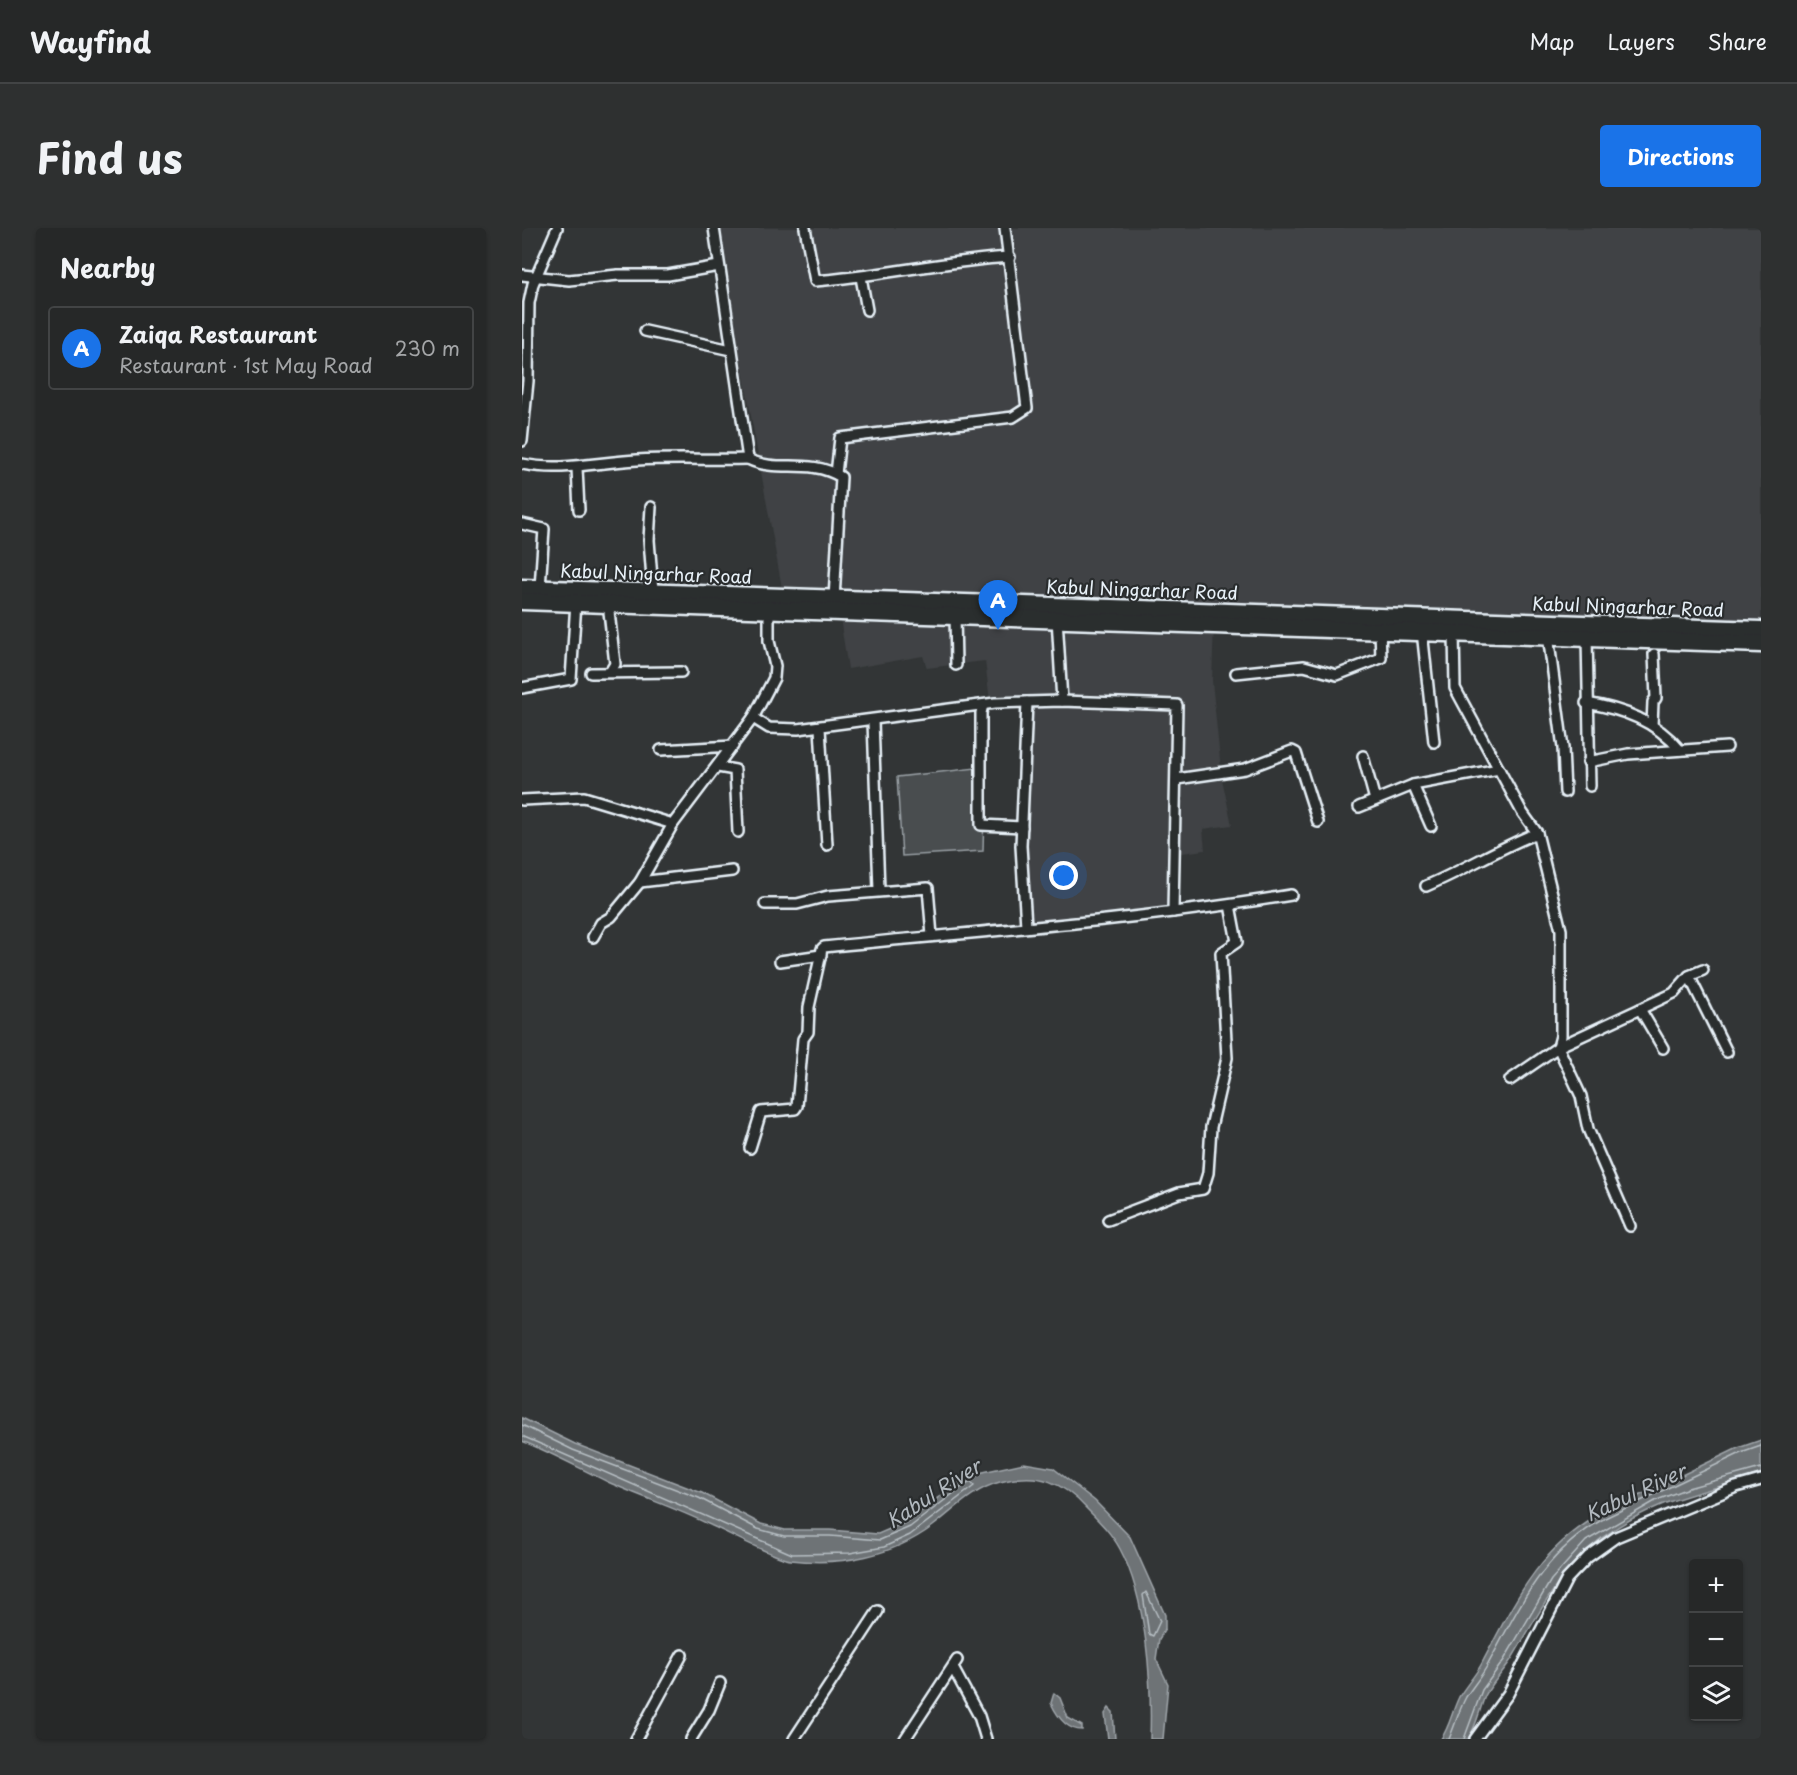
<!DOCTYPE html>
<meta charset="utf-8">
<style>
body{margin:0;font-family:"Playpen Sans",sans-serif;background:#2e3030;color:#f1f3f6}
.controls{position:absolute;right:18px;bottom:18px;display:grid;overflow:hidden;border-radius:6px;box-shadow:0 2px 4px #0004}
.controls button{width:54px;height:54px;display:grid;place-items:center;padding:0;border:0;border-bottom:2px solid #424445;background:#262828;color:#f1f3f6;font:30px sans-serif}
.you{position:absolute;left:542px;top:648px;width:21px;height:21px;margin:-15px;border:4px solid #fff;border-radius:50%;background:#1a73e8;box-shadow:0 0 0 9px #1a73e833}
.badge{display:grid;place-items:center;width:39px;height:39px;border-radius:50%;background:#1a73e8;color:#fff;font-size:20px;font-weight:700}
.pin{position:absolute;translate:-50% -50px;filter:drop-shadow(0 2px 3px #0008)}
.pin::after{content:'';position:absolute;top:32px;width:21px;height:18px;background:inherit;clip-path:polygon(0 0,100% 0,50% 100%)}
.list{margin:0;padding:0;list-style:none}
h2{display:flex;justify-content:space-between;align-items:center;height:78px;margin:0;padding:0 24px;font-size:26px}
h2 small{font-size:20px;font-weight:400;color:#a4a6a8}
.list li{display:grid;grid-template-columns:39px 1fr auto;gap:18px;align-items:center;box-sizing:border-box;height:84px;margin:0 12px 12px;padding:0 12px;border:2px solid #424445;border-radius:6px}
.list b{display:block;font-size:22px;white-space:nowrap}
.list p{margin:0;font-size:20px;white-space:nowrap;color:#a4a6a8}
.list em{font-size:20px;font-style:normal;color:#a4a6a8}
.icon{flex:none;width:33px;height:33px;fill:none;stroke:currentColor;stroke-width:2;stroke-linecap:round;stroke-linejoin:round}
.map{position:relative;flex:none;width:1239px;height:1511px;overflow:hidden;border-radius:6px}
header{display:flex;align-items:center;gap:36px;box-sizing:border-box;height:84px;padding:0 30px;background:#262828;border-bottom:2px solid #424445}
header strong{font-size:28px}
nav{display:flex;gap:33px;margin-inline-start:auto;font-size:21px}
.intro{display:flex;align-items:center;justify-content:space-between;box-sizing:border-box;height:144px;padding:0 36px}
h1{margin:0;font-size:42px}
.button{padding:15px 27px;border-radius:6px;background:#1a73e8;color:#fff;font-size:21px;font-weight:700}
main{display:flex;gap:36px;padding:0 36px}
aside{flex:1;background:#262828;border-radius:6px;box-shadow:0 2px 4px #0004}
.map>svg:first-child{display:block}
.built{fill:#3f4244}
.green{fill:#494d4f;stroke:#989fa4;stroke-width:1.5}
.water{fill:#6e7376;stroke:#9fa5aa;stroke-width:1.5}
.lines{fill:none;stroke-linecap:round;stroke-linejoin:round}
.shore{stroke:#b7bfc4;stroke-width:1.5}
.street-casing{stroke:#e8f1f8;stroke-width:14}
.highway-casing{stroke:#e8f1f8;stroke-width:21}
.street{stroke:#2a2d2e;stroke-width:9}
.highway{stroke:#2a2d2e;stroke-width:16}
.labels{text-anchor:middle;dominant-baseline:central;stroke-width:4.5;stroke-linejoin:round;paint-order:stroke}
.street-label{font-size:18px;fill:#e8f1f8;stroke:#2a2d2e}
.water-label{font-size:20px;font-style:italic;fill:#b1b8be;stroke:#2a2d2e}
</style>
<header>
<strong>Wayfind</strong>
<nav><a>Map</a><a>Layers</a><a>Share</a></nav>
</header>
<div class="intro"><h1>Find us</h1><a class="button">Directions</a></div>
<main>
<aside>
<h2>Nearby<small></small></h2>
<ul class="list">
<li><span class="badge">A</span><div><b>Zaiqa Restaurant</b><p>Restaurant · 1st May Road</p></div><em>230 m</em></li>
</ul>
</aside>
<div class="map">
<svg width="1239" height="1511" viewBox="0 0 1239 1511">
<rect width="100%" height="100%" fill="#323536"/>
<filter id="ink" filterUnits="userSpaceOnUse"><feTurbulence type="fractalNoise" baseFrequency=".0167" numOctaves="2"/><feDisplacementMap in="SourceGraphic" scale="12" xChannelSelector="R" yChannelSelector="G"/><feConvolveMatrix kernelMatrix="1 2 1 2 8 2 1 2 1" color-interpolation-filters="sRGB"/></filter>
<g filter="url(#ink)">
<g class="built">
<polygon points="195,0 1239,0 1239,395 260,360"/>
<polygon points="317,384 692,395 690,453 700,551 710,597 681,601 683,622 652,626 651,684 504,698 509,474 468,473 463,433 405,440 401,428 326,441"/>
</g>
<polygon class="green" points="463,539 461,623 380,628 375,549"/>
<g class="water">
<path d="M0,1190L53,1216L180,1265L239,1296L263,1302H308L356,1306L384,1294L438,1253L452,1246L502,1235L531,1240L573,1273L608,1309L643,1387V1401L637,1411L634,1431L646,1456L641,1511H628C630,1455 625,1371 598,1321C590,1306 578,1294 566,1282C541,1254 517,1243 478,1254C451,1261 432,1282 411,1298C371,1328 319,1338 269,1332C252,1330 205,1304 186,1296C154,1280 119,1269 86,1254C57,1240 30,1225 0,1213Z"/>
<path d="M1239,1212V1245C1206,1258 1171,1264 1139,1277C1053,1313 1036,1353 992,1427C984,1441 969,1456 963,1468C957,1483 955,1497 946,1511H919C928,1498 930,1483 937,1469C944,1457 954,1447 960,1435C993,1373 1016,1320 1081,1285L1216,1220Z"/>
<path d="M532,1465L538,1470L546,1490L560,1498V1502C544,1502 535,1488 529,1475Z"/>
<polygon points="587,1480 591,1484 593,1511 586,1511 583,1486"/>
</g>
<g class="lines">
<g class="shore">
<polyline points="0,1197 51,1222 177,1270 236,1301 262,1308 308,1308 358,1312 388,1299 441,1258 449,1254 452,1258 388,1307 362,1319 328,1325 270,1326 0,1208"/>
<polygon points="624,1364 638,1393 631,1408 627,1406 621,1367"/>
<path d="M927,1511C933,1497 937,1482 944,1469C951,1458 959,1449 965,1438C998,1378 1020,1325 1083,1290L1219,1225L1239,1218"/>
<polyline points="942,1511 960,1462 982,1432 1029,1352 1064,1313 1135,1272 1166,1260 1239,1240"/>
</g>
<defs>
<g id="street">
<path d="M192,0L226,231C256,246 286,229 319,249L312,371"/>
<path d="M283,0L293,53C358,48 422,33 488,29"/>
<polyline points="0,47 47,52 96,47 146,47 197,38"/>
<polyline points="339,49 345,82"/>
<polyline points="123,103 209,122"/>
<polyline points="0,213 6,153 7,75 11,56 35,0"/>
<path d="M0,236C40,244 75,234 115,232C152,230 189,232 226,231"/>
<polyline points="55,240 57,282"/>
<polyline points="314,246 318,210 491,189 505,180 483,0"/>
<polyline points="129,279 127,312 131,363"/>
<polyline points="0,296 22,301 18,360"/>
<polyline points="86,375 93,436 88,444"/>
<polyline points="433,386 434,437"/>
<polyline points="535,390 540,473"/>
<polyline points="900,403 912,514"/>
<polyline points="932,404 933,460 1000,584 1015,605 1039,702 1039,808 1036,819 1059,868 1066,901 1108,998"/>
<polyline points="1026,407 1041,520 1043,564"/>
<polyline points="1065,409 1068,558"/>
<polyline points="69,445 159,444"/>
<polyline points="714,445 782,438 815,447 859,430 858,401"/>
<polyline points="0,460 49,451 54,374"/>
<path d="M1064,475C1101,481 1134,493 1158,522"/>
<polyline points="461,477 459,485 459,597 500,599"/>
<polyline points="231,490 247,500 276,501 473,475 540,473 655,477 651,684"/>
<polyline points="351,493 357,662"/>
<polyline points="1130,497 1131,474 1134,470 1132,426"/>
<polyline points="298,500 305,617"/>
<polyline points="139,522 211,518"/>
<polyline points="841,528 853,572"/>
<polyline points="1066,534 1106,526 1205,519"/>
<polyline points="196,539 213,542 216,604"/>
<polyline points="655,551 723,541 770,523 774,525 796,594"/>
<polyline points="891,557 909,598"/>
<polyline points="0,572 62,569 151,596"/>
<polyline points="837,579 891,557 977,541"/>
<polyline points="118,654 210,643"/>
<path d="M904,658C942,642 977,620 1015,605"/>
<polyline points="243,676 275,676 306,668 406,660 410,708"/>
<polyline points="504,698 499,618 505,474"/>
<polyline points="71,709 79,695 89,689 118,654 151,596 231,490 252,450 253,438 247,413 247,381"/>
<polyline points="258,733 299,727"/>
<polyline points="1167,748 1205,824"/>
<polyline points="1118,781 1152,765 1167,748 1181,742"/>
<polyline points="988,852 1036,819 1118,781 1141,820"/>
<path d="M228,920L239,884L273,881L275,878L281,811L286,804L287,779L300,721L302,719C458,703 614,693 769,667"/>
<polyline points="586,992 657,965 681,961 686,945 689,899 705,830 699,725 715,714 708,677"/>
<polyline points="431,1440 457,1488 464,1511"/>
<polyline points="114,1511 160,1427"/>
<polyline points="169,1511 187,1482 198,1455"/>
<polyline points="272,1511 356,1383"/>
<polyline points="383,1511 435,1432"/>
<polyline points="953,1511 986,1466 1045,1351 1066,1329 1094,1309 1214,1259 1239,1252"/>
</g>
<g id="highway">
<polyline points="0,360 1239,402"/>
<polyline points="0,373 1239,416"/>
</g>
</defs>
<use href="#street" class="street-casing"/>
<use href="#highway" class="highway-casing"/>
<use href="#street" class="street"/>
<use href="#highway" class="highway"/>
</g>
</g>
<g class="labels">
<g class="street-label">
<text transform="translate(134 345) rotate(2)">Kabul Ningarhar Road</text>
<text transform="translate(620 361) rotate(2)">Kabul Ningarhar Road</text>
<text transform="translate(1106 378) rotate(2)">Kabul Ningarhar Road</text>
</g>
<g class="water-label">
<text transform="translate(1113 1264) rotate(-25)">Kabul River</text>
<text transform="translate(411 1265) rotate(-33)">Kabul River</text>
</g>
</g>
</svg>
<div class="controls">
<button>+</button>
<button>−</button>
<button><svg class="icon" aria-label="layers" viewBox="0 0 24 24"><path d="M12 4l9 5-9 5-9-5zM3 14l9 5 9-5"/></svg></button>
</div>
<div class="you"></div>
<div class="pin badge" style="left:476px;top:402px">A</div>
</div>
</main>
